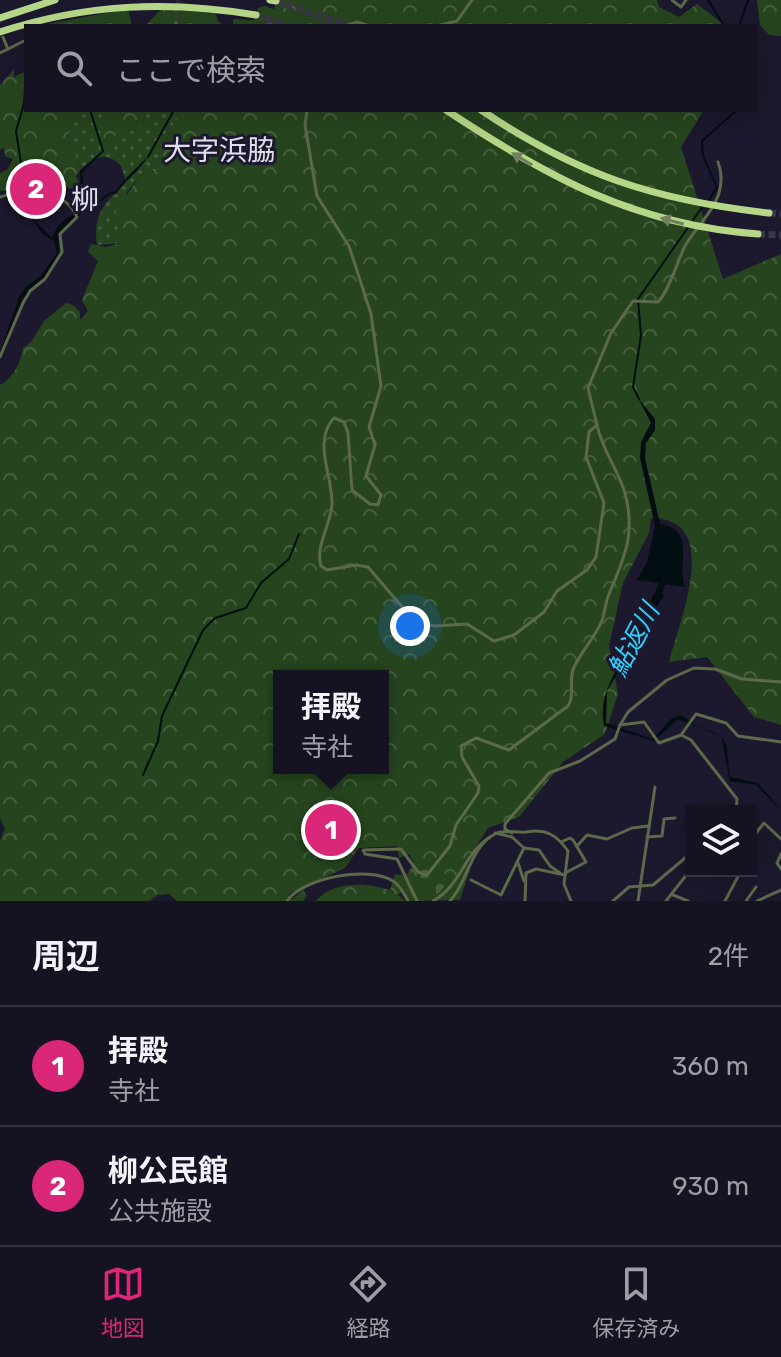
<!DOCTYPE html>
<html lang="ja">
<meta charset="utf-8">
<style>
body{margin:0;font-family:Rubik,"Noto Sans JP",sans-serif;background:#22202f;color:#f1f3f6}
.controls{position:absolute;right:24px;bottom:24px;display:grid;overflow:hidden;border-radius:0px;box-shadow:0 8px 32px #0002}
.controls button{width:72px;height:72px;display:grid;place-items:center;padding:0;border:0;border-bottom:2px solid #343240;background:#151222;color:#f1f3f6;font:40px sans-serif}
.you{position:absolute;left:410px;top:626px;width:28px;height:28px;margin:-20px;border:6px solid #fff;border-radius:50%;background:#1a73e8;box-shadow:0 0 0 12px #1a73e833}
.badge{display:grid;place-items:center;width:52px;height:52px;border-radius:50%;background:#db2777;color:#fff;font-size:26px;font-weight:700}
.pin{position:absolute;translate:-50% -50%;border:4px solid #fff;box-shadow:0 2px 8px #0006}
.popup{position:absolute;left:273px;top:670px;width:116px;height:104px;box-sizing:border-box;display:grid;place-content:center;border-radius:0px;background:#151222;filter:drop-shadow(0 2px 6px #0005);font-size:26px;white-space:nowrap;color:#9d9ea5}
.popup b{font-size:30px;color:#f1f3f6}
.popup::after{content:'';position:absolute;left:50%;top:100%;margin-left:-16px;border:16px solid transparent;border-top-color:#151222}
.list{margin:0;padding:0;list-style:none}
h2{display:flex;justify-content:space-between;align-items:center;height:104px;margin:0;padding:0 32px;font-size:34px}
h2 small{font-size:26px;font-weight:400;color:#9d9ea5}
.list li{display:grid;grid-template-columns:52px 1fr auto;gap:24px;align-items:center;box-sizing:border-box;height:120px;padding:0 32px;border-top:2px solid #343240}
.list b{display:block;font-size:30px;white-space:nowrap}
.list p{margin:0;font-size:26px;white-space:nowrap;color:#9d9ea5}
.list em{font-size:26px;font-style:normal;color:#9d9ea5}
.icon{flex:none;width:44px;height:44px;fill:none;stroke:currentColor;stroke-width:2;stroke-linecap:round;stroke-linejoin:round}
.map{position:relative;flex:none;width:781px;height:901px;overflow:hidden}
.search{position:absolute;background:#151222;box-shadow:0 8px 32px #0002;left:24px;right:24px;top:24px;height:88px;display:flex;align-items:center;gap:20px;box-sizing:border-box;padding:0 28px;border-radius:0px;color:#9d9ea5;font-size:30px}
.sheet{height:344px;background:#151222}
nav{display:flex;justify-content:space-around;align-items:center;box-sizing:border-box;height:112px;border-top:2px solid #343240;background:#151222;font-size:22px;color:#9d9ea5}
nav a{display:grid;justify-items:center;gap:4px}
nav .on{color:#db2777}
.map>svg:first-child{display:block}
.grass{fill:url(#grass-dots)}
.forest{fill:url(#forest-crowns);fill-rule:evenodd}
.cemetery{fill:url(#cemetery-stones)}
.water{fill:#020e12}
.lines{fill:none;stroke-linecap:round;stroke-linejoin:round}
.stream{stroke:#020e12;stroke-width:2}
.river{stroke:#020e12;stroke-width:7}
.street-tunnel{stroke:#39364a;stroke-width:3;stroke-dasharray:3 1.5;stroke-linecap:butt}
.highway-tunnel{stroke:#39364a;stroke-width:7;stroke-dasharray:7 3.5;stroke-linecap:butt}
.street{stroke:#5c694a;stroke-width:3}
.highway{stroke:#b7d788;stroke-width:7}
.oneway{fill:#71815f}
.labels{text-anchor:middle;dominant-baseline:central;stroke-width:6;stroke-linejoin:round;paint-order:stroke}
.water-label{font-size:26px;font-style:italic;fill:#2ed1fe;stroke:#1c182d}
.quarter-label{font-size:28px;fill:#e0deec;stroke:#1c182d}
</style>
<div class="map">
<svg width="781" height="901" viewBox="0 0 781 901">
<defs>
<pattern id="grass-dots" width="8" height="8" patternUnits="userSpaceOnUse" patternTransform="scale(2)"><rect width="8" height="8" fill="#26451e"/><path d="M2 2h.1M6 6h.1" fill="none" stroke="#455f3f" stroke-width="1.8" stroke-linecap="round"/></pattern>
<pattern id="forest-crowns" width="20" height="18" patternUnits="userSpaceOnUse" patternTransform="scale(2)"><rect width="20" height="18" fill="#26451e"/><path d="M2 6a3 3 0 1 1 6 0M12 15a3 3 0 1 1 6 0" fill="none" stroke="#455f3f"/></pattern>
<pattern id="cemetery-stones" width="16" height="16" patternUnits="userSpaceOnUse" patternTransform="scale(2)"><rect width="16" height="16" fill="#26451e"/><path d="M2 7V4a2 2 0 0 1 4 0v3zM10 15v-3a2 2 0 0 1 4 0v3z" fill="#455f3f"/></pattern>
</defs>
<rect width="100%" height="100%" fill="#1c182d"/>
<path class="grass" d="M83,110H103L116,133L143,124L145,110H179L155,168L139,177L127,192L121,243L97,245C93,211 104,206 126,181L121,166C107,151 94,157 81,169C71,143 58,132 83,110Z"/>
<g class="forest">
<polygon points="277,0 657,0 659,7 679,17 697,4 726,26 233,26 233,19 254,20 258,8 264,6 274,9"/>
<polygon points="757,0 781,0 781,36 769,35 760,25"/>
<polygon points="128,9 132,26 36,26"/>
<polygon points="161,9 215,13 218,21 225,26 145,26"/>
<path d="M14,69V77L26,71V110H83C58,132 71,143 81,169L76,176L79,183L71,189L52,181L45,185L25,171L19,175L18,189L0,191V173L7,170L13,159L5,156L4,148L0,150V85Z"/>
<polygon points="103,110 145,110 143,124 124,136 116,134 107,150 99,129"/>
<path d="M179,110H704L681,147L723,279L781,254V725L754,717L707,657L669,662C679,621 724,518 651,518L649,533L623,583L609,646L618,694L605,734L563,762L519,817L488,828L467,860L470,870L460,900L406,901L403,890L398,895L405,901H316C334,880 367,883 390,890L395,874L406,876L414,863L409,854L399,858L397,846L359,848L345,868L289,894L291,900L303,890L307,896L303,901H177L169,894L158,895L150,901H0V841L5,829L0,818V385C14,377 20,364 23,348L31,342L44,321L66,303L73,305L80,312V320L88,311L82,300L98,261L88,252L91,244L106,247L121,243L116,211L139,177L155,168ZM279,676H383V768H279Z"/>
</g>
<polygon class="cemetery" points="440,869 452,880 435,896 422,901 417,896 422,870"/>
<g class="water">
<path d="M148,156C140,171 126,179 116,194H110C92,211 75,215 58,234L59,253L44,278L23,298L0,353L19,297L26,287L41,276L57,253L54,240C42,238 38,226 31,218L30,216L35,210L28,196L34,199L36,209L32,218L52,238C61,214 78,215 95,204C103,199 106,192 116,191C125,177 137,168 148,156Z"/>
<path d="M638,398L655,419V430L646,443L645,458L660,524C697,530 676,564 685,587L637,580L647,562L655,526L640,458L641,442L651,423Z"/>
<path d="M653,594L664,595L607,691L606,723L653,739L671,719L680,715C688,718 694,726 702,728C734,737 725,748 730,777L758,783L781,810L756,785L730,781L721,736L678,719L654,741L604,726C594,679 645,642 653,594Z"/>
</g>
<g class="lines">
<g class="stream">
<polyline points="708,0 724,26"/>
<polyline points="739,26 748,0"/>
<polyline points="148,157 174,110"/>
<polyline points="24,183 16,131 24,104 26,73"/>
<polyline points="73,190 82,182 81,172 103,151 90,110"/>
<polyline points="708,202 717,187 703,156 702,141 737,110"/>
<polyline points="639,399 633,387 641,335 638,299 703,206"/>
<polyline points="143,775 158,741 162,716 203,630 215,618 246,608 261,583 289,559 299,534"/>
</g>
<polyline class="river" points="656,601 665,575"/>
<polyline class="street-tunnel" points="176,23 178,0"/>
<g class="highway-tunnel">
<polyline points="276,1 347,26"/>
<polyline points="256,15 289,26"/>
<polyline points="769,213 781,214"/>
<polyline points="758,234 781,235"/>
</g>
<g class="street">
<polyline points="672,0 681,7 686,0"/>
<polyline points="175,26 176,23"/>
<polyline points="345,26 357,22 370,26"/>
<polyline points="436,26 457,21 472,0"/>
<polyline points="3,37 7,47"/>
<polyline points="0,53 26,40"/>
<path d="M307,110L305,125L317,196L349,246L371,314L381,386L369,427L375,445L366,476L381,495L378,505L370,504L352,490L348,433L344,422L334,418C312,441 333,477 332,504C331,525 315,545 321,566L327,570L356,565L368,567L415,622L435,626L467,624L494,641L514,635L544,612L557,591L587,570L596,557L604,503L586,457L589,432L597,425C602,450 618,469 625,493C636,535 624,558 609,594C605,603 605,614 601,623C594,638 582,651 575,665C567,679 576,693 568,706L509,750L476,738L461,746L462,757L479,786L478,793L456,825L450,846L427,875L418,872L401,849L363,850L365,854L397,859L417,901"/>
<path d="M0,197C25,189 65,188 77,217L60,234L62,252L45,279L30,291L23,303L0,357"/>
<path d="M597,425L588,388L611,333L633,301L658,302C669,291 677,262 685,246C695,229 713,212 719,193C722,182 722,172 718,162"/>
<polyline points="620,725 628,712 667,680 694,668 715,669 742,679 781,682"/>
<polyline points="683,736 691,740 737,799 736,811"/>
<polyline points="512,833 505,829 505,824 549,773 580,761 615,739 620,725 644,722 659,743 681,735 696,714 726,723 738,736 781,742"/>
<polyline points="647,837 662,836 664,819 675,818"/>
<polyline points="561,842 570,838 573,840 586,862 565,873"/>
<polyline points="577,846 587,835 607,839 632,828 648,826"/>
<polyline points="524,848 539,850 550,866 560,873"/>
<polyline points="751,850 756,833 764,823 781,839"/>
<polyline points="781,854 777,863 781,869"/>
<polyline points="518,863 524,881"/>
<polyline points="471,880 501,895 524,848 512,837 495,833"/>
<polyline points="673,895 688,901"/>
<path d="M287,901C303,878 368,865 393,881C400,885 404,894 408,901"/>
<path d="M433,901C461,886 464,853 490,837"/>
<path d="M450,901C468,882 470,847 495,834C503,829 516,833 526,832C545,828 557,835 568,851L564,884L571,901"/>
<polyline points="525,901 526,873 536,869 565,875"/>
<polyline points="613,901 629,887 653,885 691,853"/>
<polyline points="638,901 655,787"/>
<polyline points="666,901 691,869"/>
<polyline points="725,901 741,871"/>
<polyline points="746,901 756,887"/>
<polyline points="757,901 781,890"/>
</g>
<g class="highway">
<polyline points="270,0 276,1"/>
<polyline points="0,18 55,0"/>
<path d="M0,32C85,4 168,0 256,15"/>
<path d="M446,110C547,177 635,225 758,234"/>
<path d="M481,110C578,175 653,200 769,213"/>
</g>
</g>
<defs><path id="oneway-solid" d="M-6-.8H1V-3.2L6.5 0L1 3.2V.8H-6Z" transform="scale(2)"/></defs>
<g class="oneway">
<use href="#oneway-solid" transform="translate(522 159) rotate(-149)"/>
<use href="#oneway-solid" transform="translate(672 221) rotate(-165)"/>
</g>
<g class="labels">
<g class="water-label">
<text transform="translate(634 640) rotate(-62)">鮎返川</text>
</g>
<g class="quarter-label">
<text x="219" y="150">大字浜脇</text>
<text x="85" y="199">柳</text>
</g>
</g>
</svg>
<div class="controls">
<button><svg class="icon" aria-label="layers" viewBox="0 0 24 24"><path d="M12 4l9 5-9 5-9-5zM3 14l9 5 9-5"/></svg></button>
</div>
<div class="you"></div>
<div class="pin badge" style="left:331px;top:830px">1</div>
<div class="popup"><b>拝殿</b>寺社</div>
<div class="pin badge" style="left:36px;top:189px">2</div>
<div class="search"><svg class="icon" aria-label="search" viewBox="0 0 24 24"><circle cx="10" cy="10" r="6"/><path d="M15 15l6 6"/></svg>ここで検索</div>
</div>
<section class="sheet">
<h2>周辺<small>2件</small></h2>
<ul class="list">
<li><span class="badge">1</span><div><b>拝殿</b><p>寺社</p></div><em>360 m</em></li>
<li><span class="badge">2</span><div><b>柳公民館</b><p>公共施設</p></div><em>930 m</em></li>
</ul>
</section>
<nav>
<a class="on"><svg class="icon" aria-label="map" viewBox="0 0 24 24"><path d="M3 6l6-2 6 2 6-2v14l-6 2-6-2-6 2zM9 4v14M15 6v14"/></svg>地図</a>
<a><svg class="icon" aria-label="directions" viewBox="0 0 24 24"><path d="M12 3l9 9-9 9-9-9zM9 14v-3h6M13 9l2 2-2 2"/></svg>経路</a>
<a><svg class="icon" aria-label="saved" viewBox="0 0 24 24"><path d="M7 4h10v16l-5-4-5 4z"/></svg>保存済み</a>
</nav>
